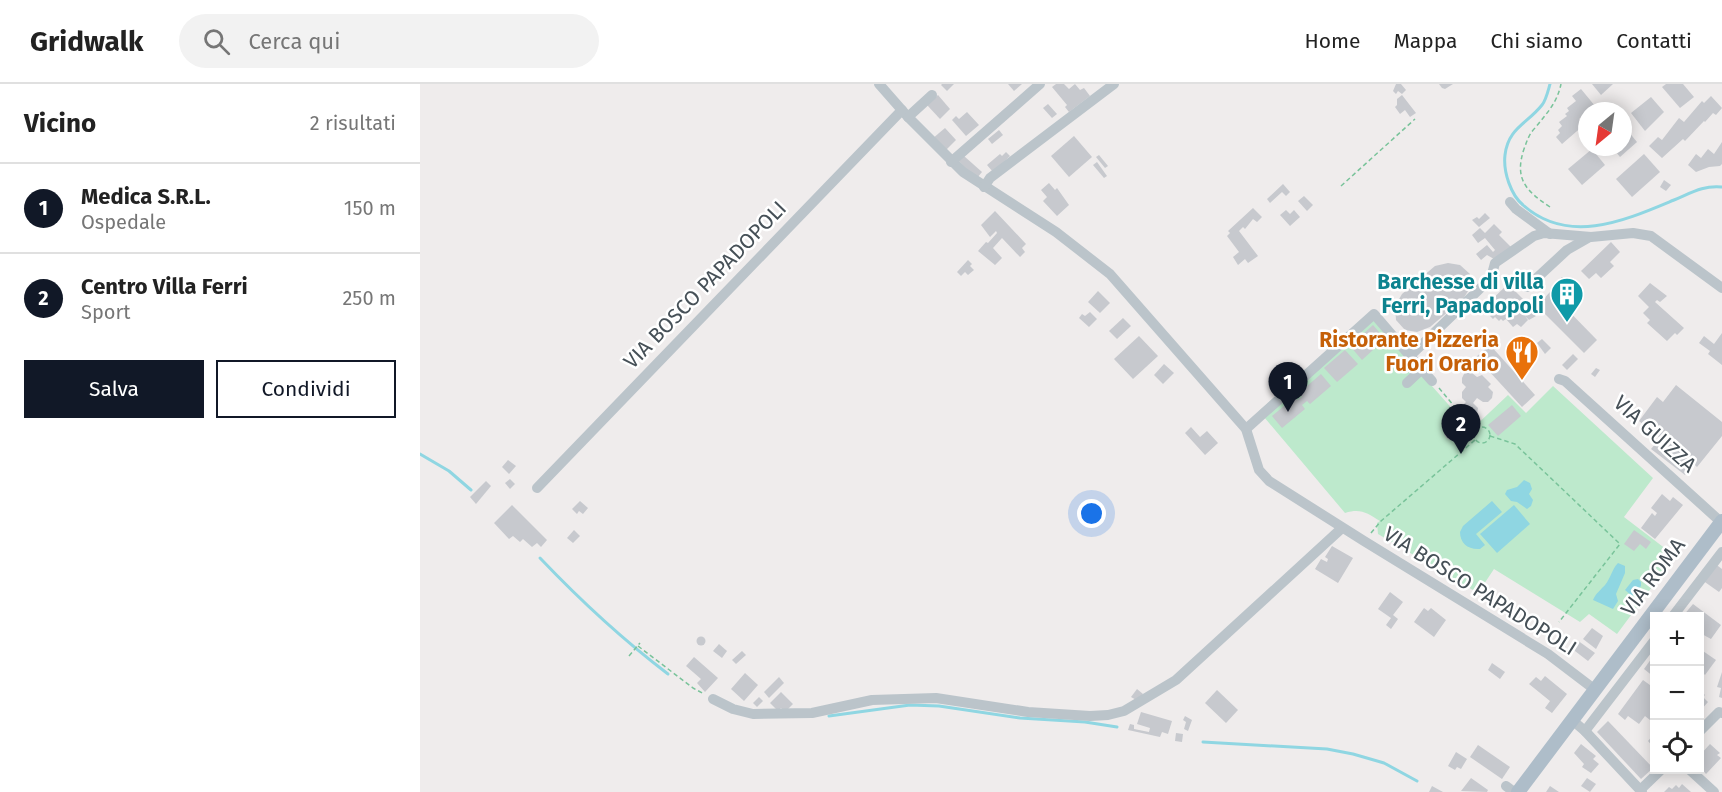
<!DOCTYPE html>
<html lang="it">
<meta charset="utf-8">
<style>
body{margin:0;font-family:"Fira Sans",sans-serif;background:#f2f2f2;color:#222}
.controls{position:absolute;right:18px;bottom:18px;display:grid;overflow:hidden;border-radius:0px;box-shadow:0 3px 15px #0003}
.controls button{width:54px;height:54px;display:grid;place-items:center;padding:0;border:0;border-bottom:2px solid #e0e0e0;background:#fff;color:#222;font:30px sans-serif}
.compass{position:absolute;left:1158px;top:18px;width:54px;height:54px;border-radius:50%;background:#fff;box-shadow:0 3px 15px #0003;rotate:209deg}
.you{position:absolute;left:672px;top:430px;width:21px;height:21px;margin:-15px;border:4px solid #fff;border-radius:50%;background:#1a73e8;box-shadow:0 0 0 9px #1a73e833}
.badge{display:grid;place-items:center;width:39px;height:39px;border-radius:50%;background:#111827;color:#fff;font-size:20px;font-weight:700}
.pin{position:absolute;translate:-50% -50px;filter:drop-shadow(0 2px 3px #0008)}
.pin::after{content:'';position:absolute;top:32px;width:21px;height:18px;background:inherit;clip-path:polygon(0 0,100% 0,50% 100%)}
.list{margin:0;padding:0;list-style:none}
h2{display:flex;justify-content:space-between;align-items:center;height:78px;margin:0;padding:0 24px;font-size:26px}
h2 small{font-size:20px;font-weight:400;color:#767676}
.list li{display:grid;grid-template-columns:39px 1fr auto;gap:18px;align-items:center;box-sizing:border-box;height:90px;padding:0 24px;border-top:2px solid #e0e0e0}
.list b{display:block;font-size:22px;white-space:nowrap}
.list p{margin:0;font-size:20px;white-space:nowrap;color:#767676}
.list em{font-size:20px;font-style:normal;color:#767676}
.actions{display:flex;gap:12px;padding:18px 24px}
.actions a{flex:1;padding:14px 0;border:2px solid #111827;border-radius:0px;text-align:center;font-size:21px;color:#111827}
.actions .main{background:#111827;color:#fff}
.icon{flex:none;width:33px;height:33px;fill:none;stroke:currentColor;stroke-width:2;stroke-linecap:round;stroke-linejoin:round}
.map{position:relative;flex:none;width:1302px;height:708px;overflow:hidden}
header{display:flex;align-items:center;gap:36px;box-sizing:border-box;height:84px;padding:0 30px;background:#fff;border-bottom:2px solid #e0e0e0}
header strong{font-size:28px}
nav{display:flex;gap:33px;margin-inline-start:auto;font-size:21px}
.search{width:420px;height:54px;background:#f2f2f2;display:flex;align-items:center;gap:15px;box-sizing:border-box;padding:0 21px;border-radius:33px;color:#767676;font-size:22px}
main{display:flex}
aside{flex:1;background:#fff}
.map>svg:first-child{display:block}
.green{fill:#bde9cc}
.water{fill:#8fd6e2}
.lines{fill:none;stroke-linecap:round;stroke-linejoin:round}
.stream{stroke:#8fd6e2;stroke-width:3}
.building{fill:#c7c9ce}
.path{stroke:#79c39a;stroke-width:1.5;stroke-dasharray:4.5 3;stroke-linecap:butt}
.minor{stroke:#bbc4ca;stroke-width:10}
.major{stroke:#aebdc9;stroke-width:14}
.labels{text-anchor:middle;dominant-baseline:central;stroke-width:5;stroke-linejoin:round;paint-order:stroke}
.culture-label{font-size:21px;font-weight:bold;fill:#0d838f;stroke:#fff;text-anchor:end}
.street-label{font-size:21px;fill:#465057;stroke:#fff}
.food-label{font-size:21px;font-weight:bold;fill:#c56008;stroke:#fff;text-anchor:end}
</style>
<header>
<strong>Gridwalk</strong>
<div class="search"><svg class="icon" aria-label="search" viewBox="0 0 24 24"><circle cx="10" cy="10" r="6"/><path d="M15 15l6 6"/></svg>Cerca qui</div>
<nav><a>Home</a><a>Mappa</a><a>Chi siamo</a><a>Contatti</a></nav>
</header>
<main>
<aside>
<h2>Vicino<small>2 risultati</small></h2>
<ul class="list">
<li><span class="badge">1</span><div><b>Medica S.R.L.</b><p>Ospedale</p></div><em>150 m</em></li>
<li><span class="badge">2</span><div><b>Centro Villa Ferri</b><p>Sport</p></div><em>250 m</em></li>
</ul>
<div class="actions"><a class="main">Salva</a><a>Condividi</a></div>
</aside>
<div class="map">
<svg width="1302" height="708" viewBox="0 0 1302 708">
<rect width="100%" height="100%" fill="#efecec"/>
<path class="green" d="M948,230L1051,346L1088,311L1106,329L1133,302L1233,394L1204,433L1255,472L1197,550L1169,530L1160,538L1074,485L1058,509L958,450L957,439L960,437C947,429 941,424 925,429L839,327Z"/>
<g class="water">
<polygon points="1104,396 1110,399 1112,405 1109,410 1113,416 1111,422 1107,425 1097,418 1091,417 1085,410 1087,406 1097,403"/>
<path d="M1072,417L1082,428L1056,450L1065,461L1060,465C1048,466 1040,459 1040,448L1043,442Z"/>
<polygon points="1094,421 1110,440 1077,469 1060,450"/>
<path d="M1198,479L1205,482V489L1196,510L1198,517L1193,525L1173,516C1176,509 1178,509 1182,504C1190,498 1191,486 1198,479Z"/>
<polygon points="1218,495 1221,498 1221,502 1212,512 1205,506 1213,496"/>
</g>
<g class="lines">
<g class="stream">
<path d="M1130,0C1128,7 1126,16 1122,21C1107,40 1088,44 1085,71C1083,88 1091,111 1103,121C1149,162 1206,136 1254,116C1271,109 1283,101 1302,103"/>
<polyline points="0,370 29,387 51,406"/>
<path d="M120,474C160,516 202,555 248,590"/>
<polyline points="409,632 490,621 519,622 600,634 665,638 697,643"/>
<polyline points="783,658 907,665 933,670 964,679 997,697"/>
</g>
</g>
<g class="building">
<polygon points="522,0 534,0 527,7 521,1"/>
<polygon points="588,0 602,0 594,7"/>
<polygon points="636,0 644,0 649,5 655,0 660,6 664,4 670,12 649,28 645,23 647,21 632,3"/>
<polygon points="976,0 981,0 986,6 982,10 978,7 976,10 973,7"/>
<polygon points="1019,0 1033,0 1025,5 1022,4"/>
<polygon points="1172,0 1193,0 1181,11"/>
<polygon points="1246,0 1263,0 1274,13 1260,24 1242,3"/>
<polygon points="1161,5 1175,22 1159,35 1164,41 1142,60 1136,53 1140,49 1138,46 1142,42 1139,38 1147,32 1145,30 1149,27 1147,24 1156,17 1152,12"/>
<polygon points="518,11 530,25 520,35 507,21"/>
<polygon points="982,11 996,29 990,33 985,26 980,30 975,23 977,21 977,15"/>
<polygon points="1291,12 1302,24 1296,31 1293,29 1285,38 1284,37 1265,57 1263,55 1242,74 1229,62 1238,53 1242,56 1259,34 1264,38 1282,17 1284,19"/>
<polygon points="1231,13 1244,28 1225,47 1211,29"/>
<polygon points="628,20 637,30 632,34 623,24"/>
<polygon points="547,28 559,41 546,52 532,36 536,32 539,35"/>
<polygon points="1203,41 1217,58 1200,73 1192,63 1203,63"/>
<polygon points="525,44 536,56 524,68 512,55"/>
<polygon points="579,46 583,51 572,60 568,55"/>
<polygon points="654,52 672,73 649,93 631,72"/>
<polygon points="1302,58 1302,80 1300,82 1289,83 1276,88 1268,81 1276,70 1281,74 1288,65 1294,70"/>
<polygon points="1172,65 1185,81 1162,101 1148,85"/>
<polygon points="586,68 590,72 573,88 567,81 580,70 582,72"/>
<polygon points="1224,70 1240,88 1212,113 1196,95"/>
<polygon points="679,71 688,82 685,84 676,73"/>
<polygon points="544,72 562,88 557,94 552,92 539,77"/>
<polygon points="677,78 687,92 684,94 673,81"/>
<polygon points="1244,96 1251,101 1246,107 1240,103"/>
<polygon points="629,99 635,106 637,104 649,121 637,132 623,117 627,113 621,106"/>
<polygon points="863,100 870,108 866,112 862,108 850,119 847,115"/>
<polygon points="884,112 893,121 887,127 878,117"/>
<polygon points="833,124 842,133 837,138 833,135 825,145 823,143 819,147 838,172 828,179 825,175 818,181 813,173 819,168 807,152 810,149 808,147"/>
<polygon points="866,126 870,130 874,126 880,133 870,142 860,131"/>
<polygon points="575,127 606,160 602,164 605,168 600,173 582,154 573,164 582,174 575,181 558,167 566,158 568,159 577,149 576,147 570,153 561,141"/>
<polygon points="1065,129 1070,134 1059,143 1052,136 1057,133 1059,135"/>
<polygon points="1074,140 1082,148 1079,151 1092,164 1074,175 1067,171 1061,176 1056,170 1067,161 1073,168 1075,166 1065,154 1058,159 1052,151 1060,144 1065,149"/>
<polygon points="1191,158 1200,168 1190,178 1194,182 1181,194 1176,189 1169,195 1161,187"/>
<polygon points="548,176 552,180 550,182 554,186 548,191 545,188 541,192 537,188"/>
<polygon points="1028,179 1040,181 1050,190 1050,204 1043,215 1010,243 997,248 985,246 976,236 975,222 982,210 1015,182"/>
<polygon points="1142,193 1145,196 1139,202 1136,199"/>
<polygon points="1230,199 1247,212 1240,218 1237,216 1235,218 1264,244 1257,251 1255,249 1247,257 1227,239 1230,236 1223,229 1229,223 1218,212"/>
<polygon points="1088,200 1113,225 1111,227 1116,232 1109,236 1105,232 1108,236 1101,243 1097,240 1093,243 1086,235 1083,237 1081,235 1079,237 1075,233 1073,235 1070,232 1072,229 1065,222"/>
<polygon points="678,207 690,219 680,229 668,218"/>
<polygon points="1130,208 1177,256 1164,269 1117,222"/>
<polygon points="670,228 677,235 669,243 659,234 662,230 665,232"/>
<polygon points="703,234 711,242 697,255 689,247"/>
<polygon points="953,241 965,255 942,276 930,262"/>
<polygon points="1302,249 1302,281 1288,270 1290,267 1279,259 1284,252 1294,260"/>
<polygon points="719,252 738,272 713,295 694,275"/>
<polygon points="1122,255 1131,264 1125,270 1117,259"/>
<polygon points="1070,261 1115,311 1102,323 1056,273"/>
<polygon points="925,266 938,280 917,298 904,284"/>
<polygon points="1153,270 1158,275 1147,286 1142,281"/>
<polygon points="744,280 754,289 743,300 734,291"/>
<polygon points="1176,284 1180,286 1175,293 1171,290"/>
<polygon points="1045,288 1052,289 1057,293 1062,291 1071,300 1068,303 1073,308 1072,314 1068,318 1063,318 1057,314 1053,319 1058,324 1057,330 1053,333 1047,333 1042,330 1041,323 1046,318 1042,314 1042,308 1046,303 1042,299 1042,294"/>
<polygon points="901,290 911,302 890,320 887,317 882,321 885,325 862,344 852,332 875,313 877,316 882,313 879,309"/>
<polygon points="1256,301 1302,338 1302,352 1277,383 1274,380 1265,391 1231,365 1240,354 1219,337 1237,313 1243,318"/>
<polygon points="1092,321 1101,332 1078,352 1068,341"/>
<circle cx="1032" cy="348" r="8"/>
<polygon points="771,343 780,353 787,347 798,359 785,371 765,349"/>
<polygon points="88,376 96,382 89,390 82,383"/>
<polygon points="90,395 95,400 90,405 85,399"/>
<polygon points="66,397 71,402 56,420 50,413"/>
<polygon points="1242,410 1250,417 1253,413 1263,421 1235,455 1221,444 1232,429 1235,432 1237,429 1231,424"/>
<polygon points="160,417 168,424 163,430 159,427 157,430 152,425"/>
<polygon points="92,421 127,456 121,463 117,459 112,463 103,455 100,458 93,452 89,455 74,439"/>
<polygon points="154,446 160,452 153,459 147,454"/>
<polygon points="1214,446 1231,458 1226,465 1220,460 1214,467 1204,460"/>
<polygon points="912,462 933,474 918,499 895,485 901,475 907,478 908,475 905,473"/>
<polygon points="1294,479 1302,485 1302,504 1299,508 1282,496"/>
<polygon points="970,508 983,518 973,531 978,535 971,545 966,541 971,534 958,525"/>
<polygon points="1273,520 1301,541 1291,555 1280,549 1280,532 1263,532"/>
<polygon points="1004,524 1008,527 1011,524 1026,536 1014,553 994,538"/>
<polygon points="1172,544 1183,552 1176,565 1163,555"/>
<circle cx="281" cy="557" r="4.5"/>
<polygon points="1157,556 1175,569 1168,577 1151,564"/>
<polygon points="299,560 307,567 302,574 293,567"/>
<polygon points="1280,565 1296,576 1285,591 1280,586"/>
<polygon points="322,567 326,571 316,580 312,576"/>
<polygon points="1234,571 1234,593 1224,585"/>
<polygon points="274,573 298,594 285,608 277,599 281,595 266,582"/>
<polygon points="1072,579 1085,588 1080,595 1068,586"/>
<polygon points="1302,588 1302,614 1299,613 1301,604 1297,603"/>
<polygon points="325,589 338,601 324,617 311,605"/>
<polygon points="1125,592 1147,610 1132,629 1125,624 1130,617 1109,600 1116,593 1121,597"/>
<polygon points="359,593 364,599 349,614 344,608"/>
<polygon points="1223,596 1234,604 1234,630 1230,636 1225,632 1219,640 1208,632 1205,636 1198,630"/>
<polygon points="717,605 723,610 718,617 711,613"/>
<polygon points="797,606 818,626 806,639 785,619"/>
<polygon points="1280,606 1285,611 1283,613 1288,618 1280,627"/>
<polygon points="361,608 373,620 365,628 361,624 358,627 350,619"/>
<polygon points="339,613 343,617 337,623 333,619"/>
<polygon points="721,628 752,637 748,650 742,648 740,653 708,646 710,640 714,641 714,645 729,648 730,644 717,640"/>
<polygon points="765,632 772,636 768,647 764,645 766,638 763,636"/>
<polygon points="1188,637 1233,684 1221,695 1177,648"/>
<polygon points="756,649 763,650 762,658 755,657"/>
<polygon points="1234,650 1234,664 1228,657"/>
<polygon points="1161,660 1176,672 1173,675 1179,680 1171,689 1162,683 1164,680 1154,669"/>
<polygon points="1290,660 1300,669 1297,671 1301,674 1286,690 1280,683 1280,671"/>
<polygon points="1058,661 1090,683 1082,695 1050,673"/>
<polygon points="1036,668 1047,675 1041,685 1037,683 1035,686 1028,682"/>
<polygon points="1051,694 1068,706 1067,708 1041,707"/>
<polygon points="1167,694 1176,700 1170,708 1161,702"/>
<polygon points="1262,700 1271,708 1244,708 1249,703 1252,705 1256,701 1259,704"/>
<polygon points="1012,702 1023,708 1009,708"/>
<polygon points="1130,702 1139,708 1126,708"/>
</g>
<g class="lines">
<g class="path">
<polyline points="921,102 995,35"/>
<path d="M1130,123C1106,107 1094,95 1104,65C1107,57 1109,50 1115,44C1127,29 1137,19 1141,0"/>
<polyline points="1019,304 1055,347"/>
<circle cx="1062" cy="351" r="8"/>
<polyline points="1070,352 1095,360 1200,460 1139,538"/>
<polyline points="951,449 961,437 1055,356"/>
<polyline points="218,562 273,604 284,610"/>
<polyline points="209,572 220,559"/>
</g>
<g class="minor">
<polyline points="459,0 488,33 543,88 636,148 690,190 826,345 839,386 849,397 944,457 1128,570 1174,605"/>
<polyline points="488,33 512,11"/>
<polyline points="531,78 620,0"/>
<polyline points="564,103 570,94 694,0"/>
<polyline points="1090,118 1096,125 1130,150"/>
<polyline points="1107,203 1147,166 1168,154"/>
<polyline points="990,272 1012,297"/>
<polyline points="1139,295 1145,297 1301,438"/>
<polyline points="987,299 1002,285"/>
<polyline points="826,345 954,230 990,272 1071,194 1075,179 1114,152 1124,149 1171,153 1213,149 1231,152 1302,204"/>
<polyline points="117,404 482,26"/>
<polyline points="1253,532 1302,468"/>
<polyline points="293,615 313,625 333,630 392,629 452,616 516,614 608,628 670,632 688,631 704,627 756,596 922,444"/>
<polyline points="1152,636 1165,647 1222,708"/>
<polyline points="1165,647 1234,557"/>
<polyline points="1280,647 1299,628 1302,629"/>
<polyline points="1270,686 1294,708"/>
<polyline points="1086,702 1094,708"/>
<polyline points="1220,706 1241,686"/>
</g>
<polyline class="major" points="1098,708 1302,437"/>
</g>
<defs>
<symbol id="building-pin" viewBox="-11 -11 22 30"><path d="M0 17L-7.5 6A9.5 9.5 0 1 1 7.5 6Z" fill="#0f9aa8" stroke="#fff"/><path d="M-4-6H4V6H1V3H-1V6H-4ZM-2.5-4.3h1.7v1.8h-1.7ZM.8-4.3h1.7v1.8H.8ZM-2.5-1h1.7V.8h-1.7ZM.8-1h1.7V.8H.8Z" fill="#fff"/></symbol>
<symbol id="restaurant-pin" viewBox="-11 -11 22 30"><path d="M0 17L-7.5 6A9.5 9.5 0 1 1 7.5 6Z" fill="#e8710a" stroke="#fff"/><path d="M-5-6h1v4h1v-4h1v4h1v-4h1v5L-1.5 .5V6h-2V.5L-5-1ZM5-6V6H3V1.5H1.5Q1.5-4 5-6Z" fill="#fff"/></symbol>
</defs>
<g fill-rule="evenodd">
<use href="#building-pin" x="1128" y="191" width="38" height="52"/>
<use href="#restaurant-pin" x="1083" y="249" width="38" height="52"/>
</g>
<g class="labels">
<g class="culture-label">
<text x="1124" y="198">Barchesse di villa<tspan x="1124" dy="24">Ferri, Papadopoli</tspan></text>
</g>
<g class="street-label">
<text transform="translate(285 201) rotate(-46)">VIA BOSCO PAPADOPOLI</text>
<text transform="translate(1235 350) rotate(42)">VIA GUIZZA</text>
<text transform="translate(1233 493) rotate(-53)">VIA ROMA</text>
<text transform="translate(1060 507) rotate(32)">VIA BOSCO PAPADOPOLI</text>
</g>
<g class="food-label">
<text x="1079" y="256">Ristorante Pizzeria<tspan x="1079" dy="24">Fuori Orario</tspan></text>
</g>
</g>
</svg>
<div class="controls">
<button>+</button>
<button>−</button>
<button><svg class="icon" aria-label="locate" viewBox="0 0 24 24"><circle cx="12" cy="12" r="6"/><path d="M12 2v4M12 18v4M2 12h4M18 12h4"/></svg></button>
</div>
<svg class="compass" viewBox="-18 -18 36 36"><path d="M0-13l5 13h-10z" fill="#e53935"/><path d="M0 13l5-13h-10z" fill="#767676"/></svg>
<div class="you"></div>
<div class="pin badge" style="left:868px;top:328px">1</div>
<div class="pin badge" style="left:1041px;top:370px">2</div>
</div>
</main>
